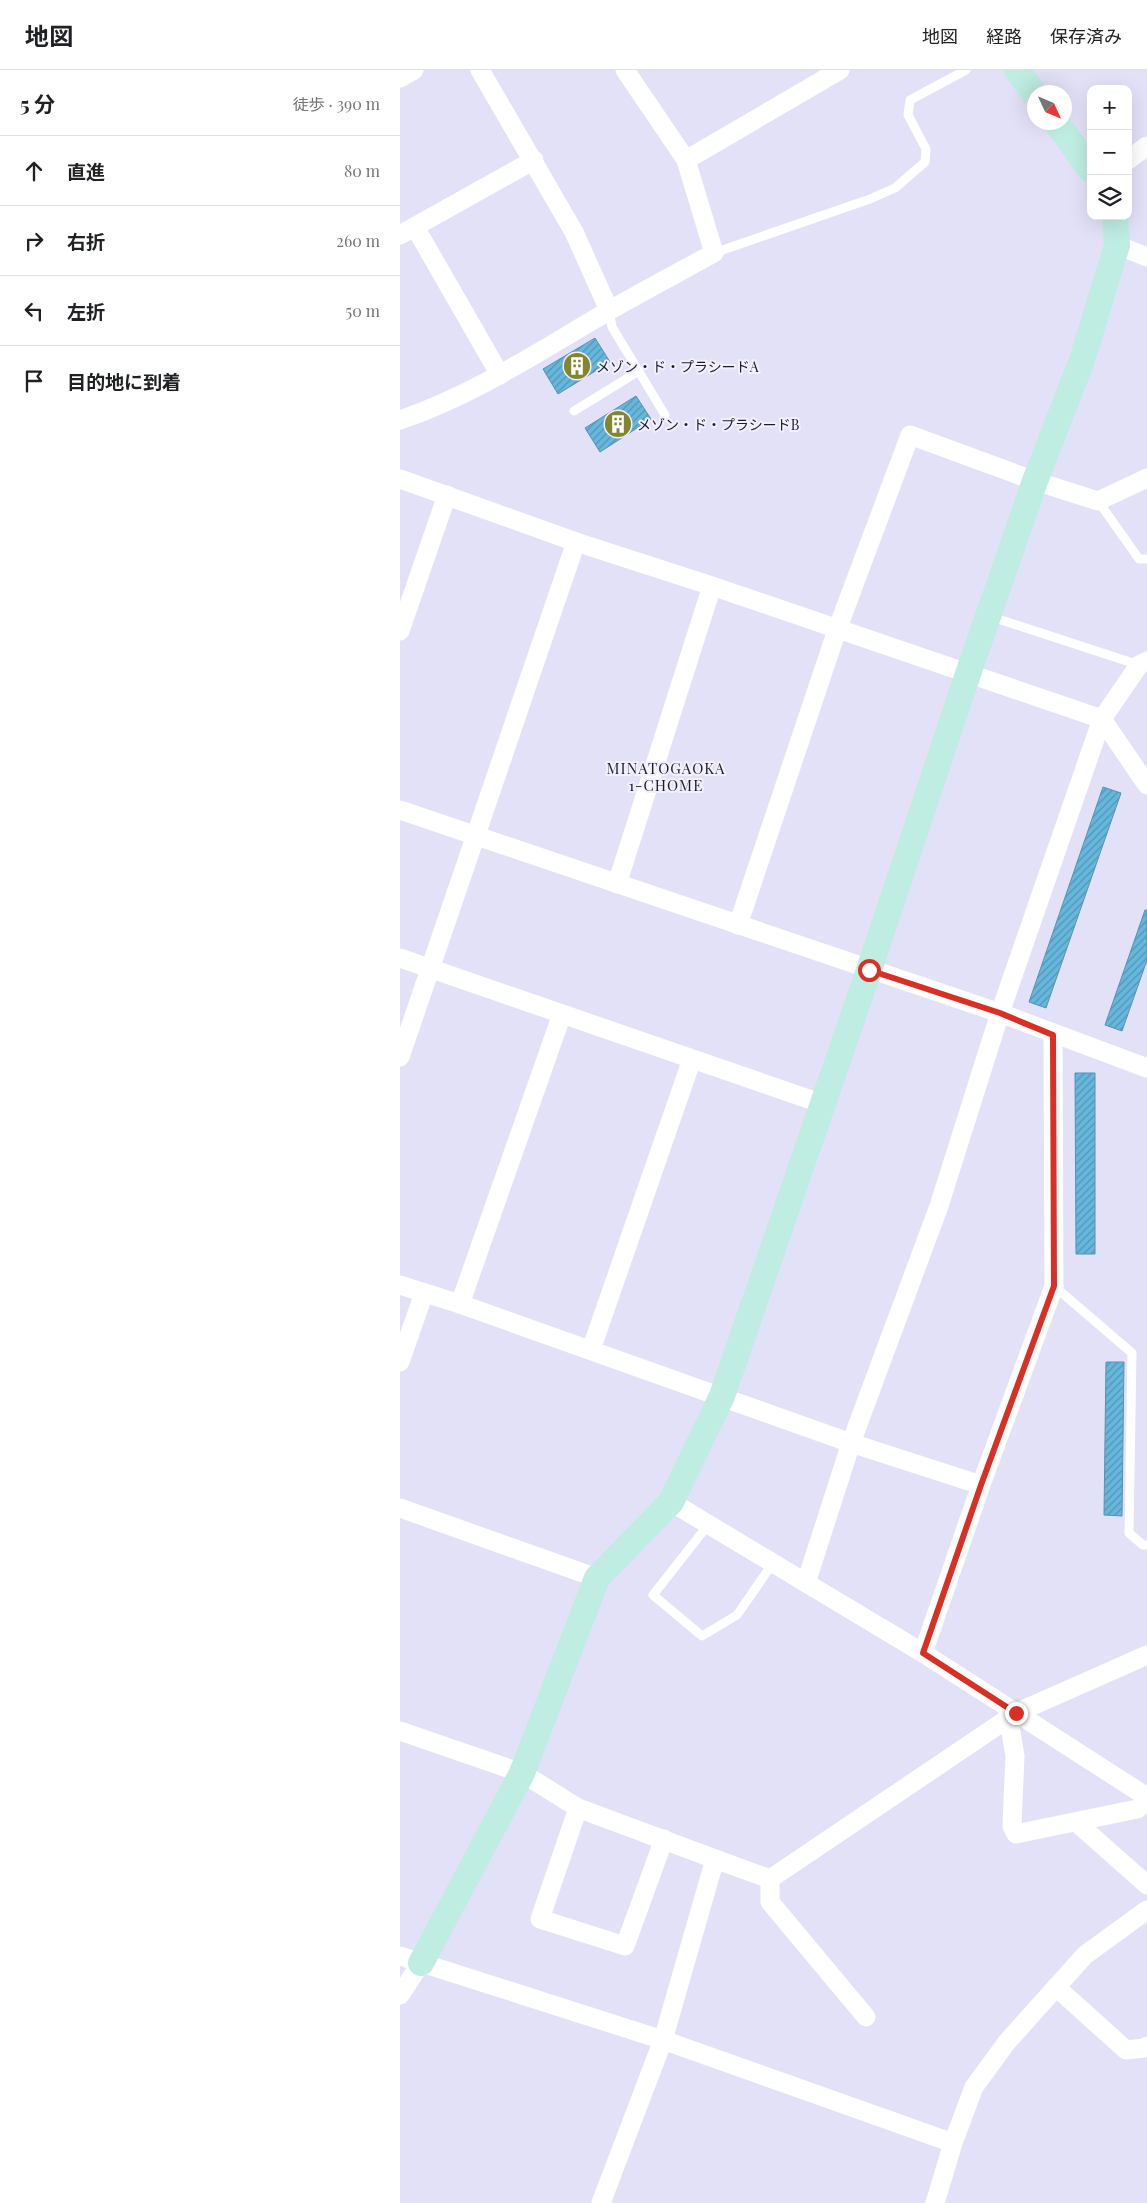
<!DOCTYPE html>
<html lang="ja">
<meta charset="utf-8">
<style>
body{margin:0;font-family:"Playfair Display","Noto Sans JP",serif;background:#f2f2f2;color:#202124}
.controls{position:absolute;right:15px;top:15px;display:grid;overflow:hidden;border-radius:10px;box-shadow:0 5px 20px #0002}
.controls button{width:45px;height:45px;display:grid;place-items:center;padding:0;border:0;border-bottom:1px solid #e0e0e0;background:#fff;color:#202124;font:25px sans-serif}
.compass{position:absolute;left:627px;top:15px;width:45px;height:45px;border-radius:50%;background:#fff;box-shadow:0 5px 20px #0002;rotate:134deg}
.stop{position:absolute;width:15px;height:15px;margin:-11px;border:4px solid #d93025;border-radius:50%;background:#fff}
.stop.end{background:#d93025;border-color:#fff;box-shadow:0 1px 5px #0008}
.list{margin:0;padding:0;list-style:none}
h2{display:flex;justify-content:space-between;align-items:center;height:65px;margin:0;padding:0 20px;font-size:21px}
h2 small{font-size:16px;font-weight:400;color:#757577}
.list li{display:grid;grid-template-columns:32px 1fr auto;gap:15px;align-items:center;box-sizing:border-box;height:70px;padding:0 20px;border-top:1px solid #e0e0e0}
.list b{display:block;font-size:19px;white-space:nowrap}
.list em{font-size:16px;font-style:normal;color:#757577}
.icon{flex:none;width:28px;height:28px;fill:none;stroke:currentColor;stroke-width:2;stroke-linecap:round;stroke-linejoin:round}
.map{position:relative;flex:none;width:747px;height:2133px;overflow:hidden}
header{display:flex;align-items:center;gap:30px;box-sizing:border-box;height:70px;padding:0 25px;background:#fff;border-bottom:1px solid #e0e0e0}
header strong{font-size:24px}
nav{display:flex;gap:28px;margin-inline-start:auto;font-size:18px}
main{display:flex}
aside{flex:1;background:#fff}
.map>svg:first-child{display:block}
.building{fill:url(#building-hatch);stroke:#5792ae}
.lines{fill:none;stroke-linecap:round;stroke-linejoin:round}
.lane{stroke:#fff;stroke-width:9}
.street{stroke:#fff;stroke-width:19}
.secondary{stroke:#bfede1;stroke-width:26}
.route{stroke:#d93025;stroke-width:6}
.labels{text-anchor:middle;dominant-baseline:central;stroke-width:4;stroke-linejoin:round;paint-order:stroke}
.poi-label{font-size:14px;fill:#1c192c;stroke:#f1f0fb;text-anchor:start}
.neighbourhood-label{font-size:15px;letter-spacing:1px;fill:#1c192c;stroke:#f1f0fb}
</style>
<header>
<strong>地図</strong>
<nav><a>地図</a><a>経路</a><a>保存済み</a></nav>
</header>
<main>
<aside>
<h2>5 分<small>徒歩 · 390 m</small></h2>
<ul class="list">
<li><svg class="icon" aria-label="ahead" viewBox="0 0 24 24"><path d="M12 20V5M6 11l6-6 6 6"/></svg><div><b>直進</b></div><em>80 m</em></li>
<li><svg class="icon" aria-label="right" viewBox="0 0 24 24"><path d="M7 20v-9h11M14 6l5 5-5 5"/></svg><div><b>右折</b></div><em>260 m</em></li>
<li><svg class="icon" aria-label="left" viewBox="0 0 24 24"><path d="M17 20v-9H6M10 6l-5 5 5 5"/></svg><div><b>左折</b></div><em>50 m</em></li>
<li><svg class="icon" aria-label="arrive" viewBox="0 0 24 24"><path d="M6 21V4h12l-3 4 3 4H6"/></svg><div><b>目的地に到着</b></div></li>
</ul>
</aside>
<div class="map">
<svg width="747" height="2133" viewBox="0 0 747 2133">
<defs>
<pattern id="building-hatch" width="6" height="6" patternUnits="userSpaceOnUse" patternTransform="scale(1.25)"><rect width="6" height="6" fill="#66b7dd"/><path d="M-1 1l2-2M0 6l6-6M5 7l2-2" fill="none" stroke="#5394b3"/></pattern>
</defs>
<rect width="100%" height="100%" fill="#e3e1f7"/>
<g class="building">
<polygon points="195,268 210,292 158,324 143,299"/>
<polygon points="236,326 251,349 200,382 185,358"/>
<polygon points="703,717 721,723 646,938 629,932"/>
<polygon points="745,840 747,840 747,890 722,961 705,955"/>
<polygon points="675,1003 695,1003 695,1184 676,1184"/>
<polygon points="706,1292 724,1292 722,1446 704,1445"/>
</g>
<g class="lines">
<g class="lane">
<polyline points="314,183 470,129 495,118 525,92 526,79 508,45 510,30 566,0"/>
<polyline points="209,240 212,257 265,345"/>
<polyline points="174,341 239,301"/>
<polyline points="698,431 739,489 747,489"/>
<polyline points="589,546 739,595"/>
<polyline points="654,1216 732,1283 729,1463 743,1475 747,1475"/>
<polyline points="308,1455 253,1525 302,1566 337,1545 373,1493"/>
</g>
<g class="street">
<polyline points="80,0 174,162 209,240"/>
<polyline points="225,0 286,90"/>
<polyline points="0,8 14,0"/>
<polyline points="728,90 747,76"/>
<polyline points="15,157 100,305"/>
<polyline points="0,165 134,90"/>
<polyline points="717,175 747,187"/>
<path d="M0,350C71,326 135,284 200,246C237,224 276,204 314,183L286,90L440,0"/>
<polyline points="0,409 176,472 312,516 702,649 747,715"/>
<polyline points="0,561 47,425"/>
<polyline points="0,740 600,943 747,998"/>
<polyline points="217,814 312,516"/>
<polyline points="338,855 437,560 510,365 635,411 698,431 747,408"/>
<polyline points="0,888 423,1034"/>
<polyline points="0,987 176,472"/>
<polyline points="0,1215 60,1234 451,1373 581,1415"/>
<polyline points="60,1234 162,944"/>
<polyline points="191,1280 292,989"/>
<polyline points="0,1292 24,1223"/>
<polyline points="271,1432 523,1583 747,1727"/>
<polyline points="0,1438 197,1508"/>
<polyline points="406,1513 451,1373 539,1136 600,943 702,649 739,595 747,591"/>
<polyline points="523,1583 581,1415 654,1216 653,965"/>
<polyline points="616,1643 610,1656 615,1686 612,1756 616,1764 737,1739 747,1731"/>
<polyline points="0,1661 122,1703 178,1738 315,1789 263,1970 201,2133"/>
<polyline points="178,1738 140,1849 225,1876 264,1769"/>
<polyline points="676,1752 747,1815"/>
<polyline points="315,1789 370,1809 616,1643 747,1585"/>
<polyline points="370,1809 370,1832 466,1947"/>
<polyline points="0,1886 263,1970 553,2073"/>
<polyline points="656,1917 726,1980 744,1978 747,1976"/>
<polyline points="0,1925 21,1893"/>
<polyline points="535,2133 553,2073 574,2017 607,1972 685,1885 747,1840"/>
</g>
<g class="secondary">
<polyline points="617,0 634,23"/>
<polyline points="656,52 691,100"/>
<polyline points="21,1893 122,1703 197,1508 271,1432 322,1326 469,900 568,604 635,411 682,290 717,175 715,146"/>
</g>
</g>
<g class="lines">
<polyline class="route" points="469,900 600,943 653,965 654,1216 581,1415 523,1583 616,1643"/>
</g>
<defs>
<symbol id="building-disc" viewBox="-11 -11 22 22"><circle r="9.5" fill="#84852f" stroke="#f1f0fb"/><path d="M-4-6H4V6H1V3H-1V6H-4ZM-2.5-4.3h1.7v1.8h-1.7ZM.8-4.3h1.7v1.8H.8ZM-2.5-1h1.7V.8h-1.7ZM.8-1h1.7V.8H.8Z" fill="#fff"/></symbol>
</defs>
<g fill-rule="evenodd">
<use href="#building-disc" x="161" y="280" width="32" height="32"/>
<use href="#building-disc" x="202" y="338" width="32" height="32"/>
</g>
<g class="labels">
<g class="poi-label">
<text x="196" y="296">メゾン・ド・プラシードA</text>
<text x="237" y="354">メゾン・ド・プラシードB</text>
</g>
<g class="neighbourhood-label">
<text x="266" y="698">MINATOGAOKA<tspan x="266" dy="17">1-CHOME</tspan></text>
</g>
</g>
</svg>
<div class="controls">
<button>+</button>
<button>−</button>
<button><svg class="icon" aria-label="layers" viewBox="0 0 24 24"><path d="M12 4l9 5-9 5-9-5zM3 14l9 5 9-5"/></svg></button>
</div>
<svg class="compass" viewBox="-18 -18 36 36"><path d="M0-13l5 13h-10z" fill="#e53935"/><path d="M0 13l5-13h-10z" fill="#757577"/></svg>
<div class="stop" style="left:469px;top:900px"></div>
<div class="stop end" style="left:616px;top:1643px"></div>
</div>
</main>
